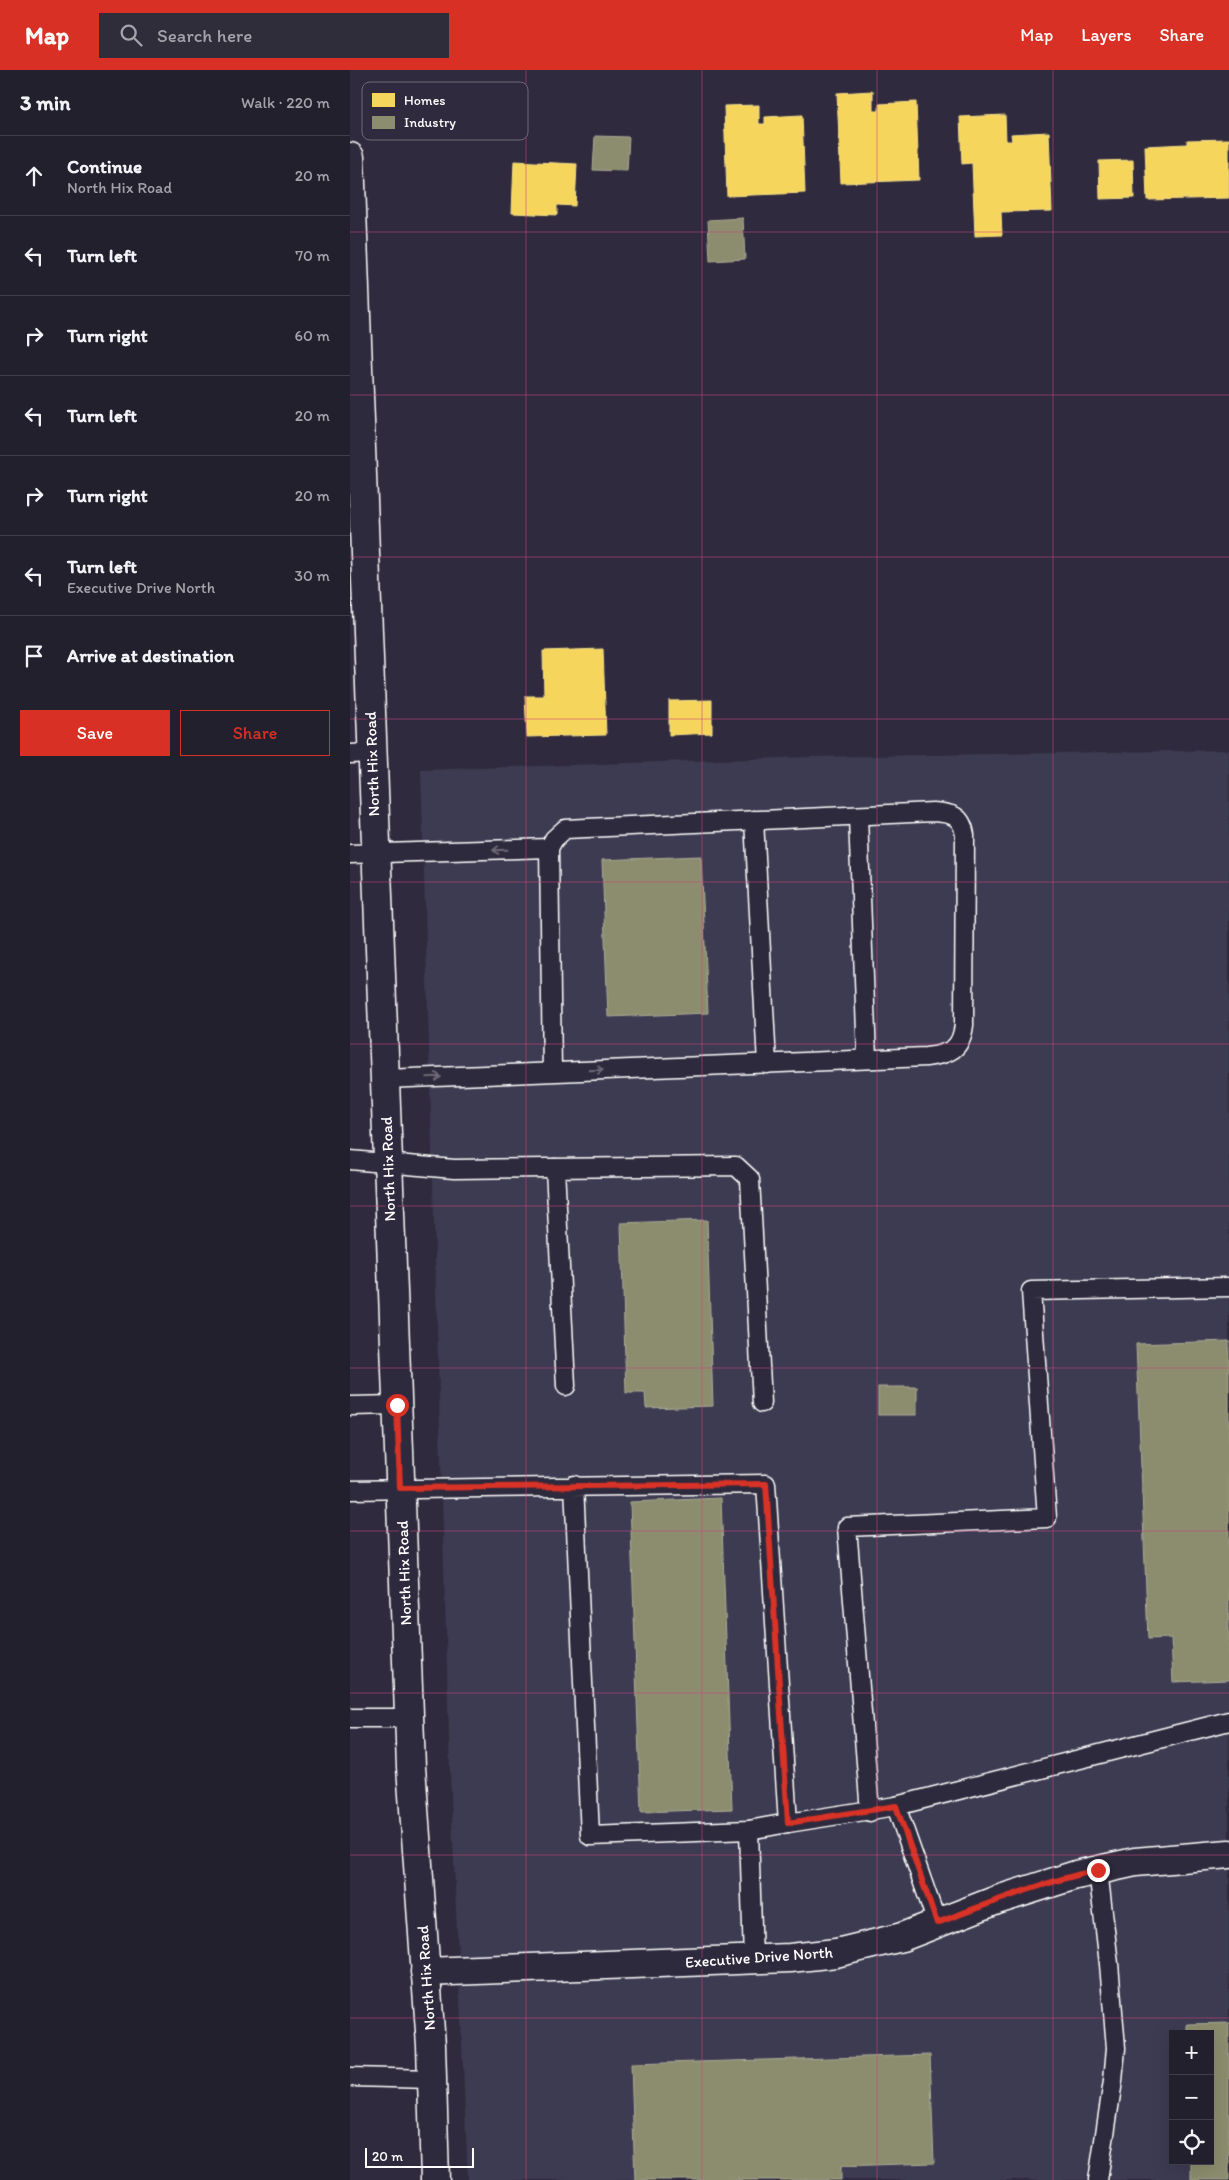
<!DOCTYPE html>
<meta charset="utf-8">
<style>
body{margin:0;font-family:Itim,sans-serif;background:#2f2d3a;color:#f1f3f6}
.controls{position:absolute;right:15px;bottom:15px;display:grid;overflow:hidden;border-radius:0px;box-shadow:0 5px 20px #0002}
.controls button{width:45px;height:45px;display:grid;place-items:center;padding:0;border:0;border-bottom:1px solid #403e4a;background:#23202e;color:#f1f3f6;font:25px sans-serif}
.scale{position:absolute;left:15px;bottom:12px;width:109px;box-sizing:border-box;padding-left:5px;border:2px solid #fff;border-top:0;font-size:14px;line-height:18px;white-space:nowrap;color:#fff;-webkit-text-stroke:4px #2f2a3d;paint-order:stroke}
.stop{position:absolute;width:15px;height:15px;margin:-11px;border:4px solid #d93025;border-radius:50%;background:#fff}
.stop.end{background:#d93025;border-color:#fff;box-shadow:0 1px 5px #0008}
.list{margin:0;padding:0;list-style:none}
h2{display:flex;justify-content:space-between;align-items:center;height:65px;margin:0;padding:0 20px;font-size:21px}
h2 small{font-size:16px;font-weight:400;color:#a3a3aa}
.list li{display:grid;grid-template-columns:32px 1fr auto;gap:15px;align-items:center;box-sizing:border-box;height:80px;padding:0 20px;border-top:1px solid #403e4a}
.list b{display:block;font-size:19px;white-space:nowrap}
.list p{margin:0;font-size:16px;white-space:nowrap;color:#a3a3aa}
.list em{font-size:16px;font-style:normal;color:#a3a3aa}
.actions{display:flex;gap:10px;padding:15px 20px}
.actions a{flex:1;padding:11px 0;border:1px solid #d93025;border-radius:0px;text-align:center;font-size:18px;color:#d93025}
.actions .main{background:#d93025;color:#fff}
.icon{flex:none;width:28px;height:28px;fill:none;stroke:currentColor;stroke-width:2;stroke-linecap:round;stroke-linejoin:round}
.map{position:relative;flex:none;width:879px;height:2110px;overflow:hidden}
header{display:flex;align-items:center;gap:30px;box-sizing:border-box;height:70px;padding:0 25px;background:#d93025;color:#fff}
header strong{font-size:24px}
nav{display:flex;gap:28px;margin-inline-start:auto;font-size:18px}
.search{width:350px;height:45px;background:#2f2d3a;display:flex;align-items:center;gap:12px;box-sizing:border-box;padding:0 18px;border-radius:0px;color:#a3a3aa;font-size:19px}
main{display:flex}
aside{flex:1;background:#23202e}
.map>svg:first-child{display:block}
.built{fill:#3d3b51;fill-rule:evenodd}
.homes{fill:#f6d55c;stroke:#f9e28d}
.industry{fill:#8c8c6e;stroke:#aeae9a}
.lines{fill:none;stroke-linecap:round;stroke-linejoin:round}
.service-casing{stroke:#fff;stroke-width:21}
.minor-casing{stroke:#fff;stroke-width:31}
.tertiary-casing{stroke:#fff;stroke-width:31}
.service{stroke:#2f2a3d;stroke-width:18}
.minor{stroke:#2f2a3d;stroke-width:28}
.tertiary{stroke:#2f2a3d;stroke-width:28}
.oneway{stroke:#6d6a77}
.route{stroke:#d93025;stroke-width:6}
.grid{fill:none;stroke:#ce467c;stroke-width:1;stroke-opacity:0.55}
.labels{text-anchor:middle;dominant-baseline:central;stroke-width:5;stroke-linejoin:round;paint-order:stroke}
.street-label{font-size:16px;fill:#fff;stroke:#2f2a3d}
.key{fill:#2f2a3d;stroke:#6d6a77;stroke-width:1}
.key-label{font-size:14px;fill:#fff}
</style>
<header>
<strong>Map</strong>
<div class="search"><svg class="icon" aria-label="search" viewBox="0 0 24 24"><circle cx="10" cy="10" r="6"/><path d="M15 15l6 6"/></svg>Search here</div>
<nav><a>Map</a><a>Layers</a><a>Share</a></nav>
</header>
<main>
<aside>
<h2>3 min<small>Walk · 220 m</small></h2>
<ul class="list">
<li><svg class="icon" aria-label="ahead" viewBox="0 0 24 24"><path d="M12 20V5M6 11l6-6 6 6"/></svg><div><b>Continue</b><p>North Hix Road</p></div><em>20 m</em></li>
<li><svg class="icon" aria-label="left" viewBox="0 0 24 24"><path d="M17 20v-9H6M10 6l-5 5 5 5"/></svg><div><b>Turn left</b></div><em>70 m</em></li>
<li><svg class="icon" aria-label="right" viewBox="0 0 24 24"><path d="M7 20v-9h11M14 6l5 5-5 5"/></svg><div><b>Turn right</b></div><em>60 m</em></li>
<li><svg class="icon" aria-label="left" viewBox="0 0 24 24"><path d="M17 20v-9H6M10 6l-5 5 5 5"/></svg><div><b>Turn left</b></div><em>20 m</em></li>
<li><svg class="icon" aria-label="right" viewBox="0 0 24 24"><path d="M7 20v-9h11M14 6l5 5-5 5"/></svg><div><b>Turn right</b></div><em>20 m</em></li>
<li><svg class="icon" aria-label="left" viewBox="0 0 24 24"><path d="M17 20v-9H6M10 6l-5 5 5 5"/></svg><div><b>Turn left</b><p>Executive Drive North</p></div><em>30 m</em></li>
<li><svg class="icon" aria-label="arrive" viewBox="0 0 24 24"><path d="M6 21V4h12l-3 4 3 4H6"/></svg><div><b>Arrive at destination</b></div></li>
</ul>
<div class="actions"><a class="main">Save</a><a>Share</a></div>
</aside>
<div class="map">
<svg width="879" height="2110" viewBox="0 0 879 2110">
<rect width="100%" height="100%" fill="#2f2a3d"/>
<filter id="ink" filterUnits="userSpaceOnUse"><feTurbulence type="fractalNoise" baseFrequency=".02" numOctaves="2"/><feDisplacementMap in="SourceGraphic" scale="10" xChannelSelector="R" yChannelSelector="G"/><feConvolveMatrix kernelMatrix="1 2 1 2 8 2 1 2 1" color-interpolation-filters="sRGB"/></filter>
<g filter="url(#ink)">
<path class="built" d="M879,680V2110H118L100,1704L71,700L458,687ZM823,1964H860V2091H823Z"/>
<g class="homes">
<polygon points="523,21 523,41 529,41 529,34 566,32 569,110 491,113 487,23"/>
<polygon points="409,35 409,54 415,54 415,47 452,45 455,123 377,126 374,36"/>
<polygon points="655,45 656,71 662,71 661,64 699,62 702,141 651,142 652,165 625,166 622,93 612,94 610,47"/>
<polygon points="879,69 879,128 797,130 795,76 837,74 837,70"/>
<polygon points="783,90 784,128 750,129 749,91"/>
<polygon points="164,91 227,94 225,136 207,135 207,145 162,143"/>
<polygon points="253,579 256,665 177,667 175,626 194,626 193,581"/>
<polygon points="362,630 362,663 319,665 319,631"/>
</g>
<g class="industry">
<polygon points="245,66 279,67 277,101 243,100"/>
<polygon points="393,148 395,189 360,191 358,150"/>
<polygon points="351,786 358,943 258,947 252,790"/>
<polygon points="357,1150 363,1336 296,1338 295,1323 276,1323 271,1153"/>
<polygon points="879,1271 879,1610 823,1612 821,1568 798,1569 786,1274"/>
<rect x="528" y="1317" width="39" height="28"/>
<polygon points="371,1428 382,1739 291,1742 280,1432"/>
<polygon points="879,1953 879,2110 841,2110 841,2091 860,2091 860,1964 837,1964 837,1954"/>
<polygon points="580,1985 584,2093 491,2096 491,2110 285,2110 281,1994"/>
</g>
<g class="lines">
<defs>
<g id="service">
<polyline points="0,684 22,683"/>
<polyline points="508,746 517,989"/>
<polyline points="404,750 417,994"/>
<polyline points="0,784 199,778"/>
<path d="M35,1009L576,987C600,984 611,980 614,955L615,765C612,745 601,743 583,742L215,759L204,769L199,778L202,1002"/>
<polyline points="0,1090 104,1099 386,1096 400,1109 412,1333"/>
<polyline points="205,1098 216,1316"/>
<polyline points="0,1336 47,1335"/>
<polyline points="0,1420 416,1414 438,1753 399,1760 240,1766 224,1415"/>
<polyline points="0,1648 59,1648"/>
<polyline points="546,1736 587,1853"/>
<polyline points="520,1742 497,1457 697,1448 681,1221 879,1217"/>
<polyline points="438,1753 546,1736 879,1651"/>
<polyline points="399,1760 403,1890"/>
<polyline points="0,2007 82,2009"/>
<polyline points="748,2110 763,2011 766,1978 759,1894 748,1800"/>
</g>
<polyline id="minor" points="75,1902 440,1888 486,1883 552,1867 647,1830 726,1805 785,1792 879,1784"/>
<polyline id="tertiary" points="0,87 61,1697 81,1975 85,2110"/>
</defs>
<use href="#service" class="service-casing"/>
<use href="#minor" class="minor-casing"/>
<use href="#tertiary" class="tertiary-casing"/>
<use href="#service" class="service"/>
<use href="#minor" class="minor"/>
<use href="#tertiary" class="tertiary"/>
</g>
<defs><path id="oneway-shaft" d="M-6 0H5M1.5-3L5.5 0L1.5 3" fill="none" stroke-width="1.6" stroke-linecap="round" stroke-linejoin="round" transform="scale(1.25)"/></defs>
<g class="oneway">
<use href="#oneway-shaft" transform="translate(150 780) rotate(178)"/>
<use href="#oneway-shaft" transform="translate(246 1000) rotate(-2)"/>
<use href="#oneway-shaft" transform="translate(84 1007) rotate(-2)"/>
</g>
</g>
<g class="lines" filter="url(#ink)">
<path class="route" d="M47,1335L50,1418L416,1414L438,1753L546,1736L587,1853C640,1833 693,1812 748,1800"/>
</g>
<path class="grid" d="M176,0V2110M352,0V2110M527,0V2110M703,0V2110M0,162H879M0,325H879M0,487H879M0,649H879M0,812H879M0,974H879M0,1136H879M0,1298H879M0,1461H879M0,1623H879M0,1785H879M0,1948H879"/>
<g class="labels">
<g class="street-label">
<text transform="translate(22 694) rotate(-92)">North Hix Road</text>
<text transform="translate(38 1099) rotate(-92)">North Hix Road</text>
<text transform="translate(54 1503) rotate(-92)">North Hix Road</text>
<text transform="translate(409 1887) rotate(-4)">Executive Drive North</text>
<text transform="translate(76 1908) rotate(-94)">North Hix Road</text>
</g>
</g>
<rect x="12" y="12" width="166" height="58" rx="8" class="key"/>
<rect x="22" y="23" width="23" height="14" fill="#f6d55c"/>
<rect x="22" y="46" width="23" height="13" fill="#8c8c6e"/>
<g class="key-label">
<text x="54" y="35">Homes</text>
<text x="54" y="57">Industry</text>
</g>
</svg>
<div class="controls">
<button>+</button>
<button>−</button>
<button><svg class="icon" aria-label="locate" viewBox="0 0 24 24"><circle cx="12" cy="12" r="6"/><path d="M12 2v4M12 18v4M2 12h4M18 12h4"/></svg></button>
</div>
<div class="scale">20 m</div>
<div class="stop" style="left:47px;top:1335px"></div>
<div class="stop end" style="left:748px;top:1800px"></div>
</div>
</main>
